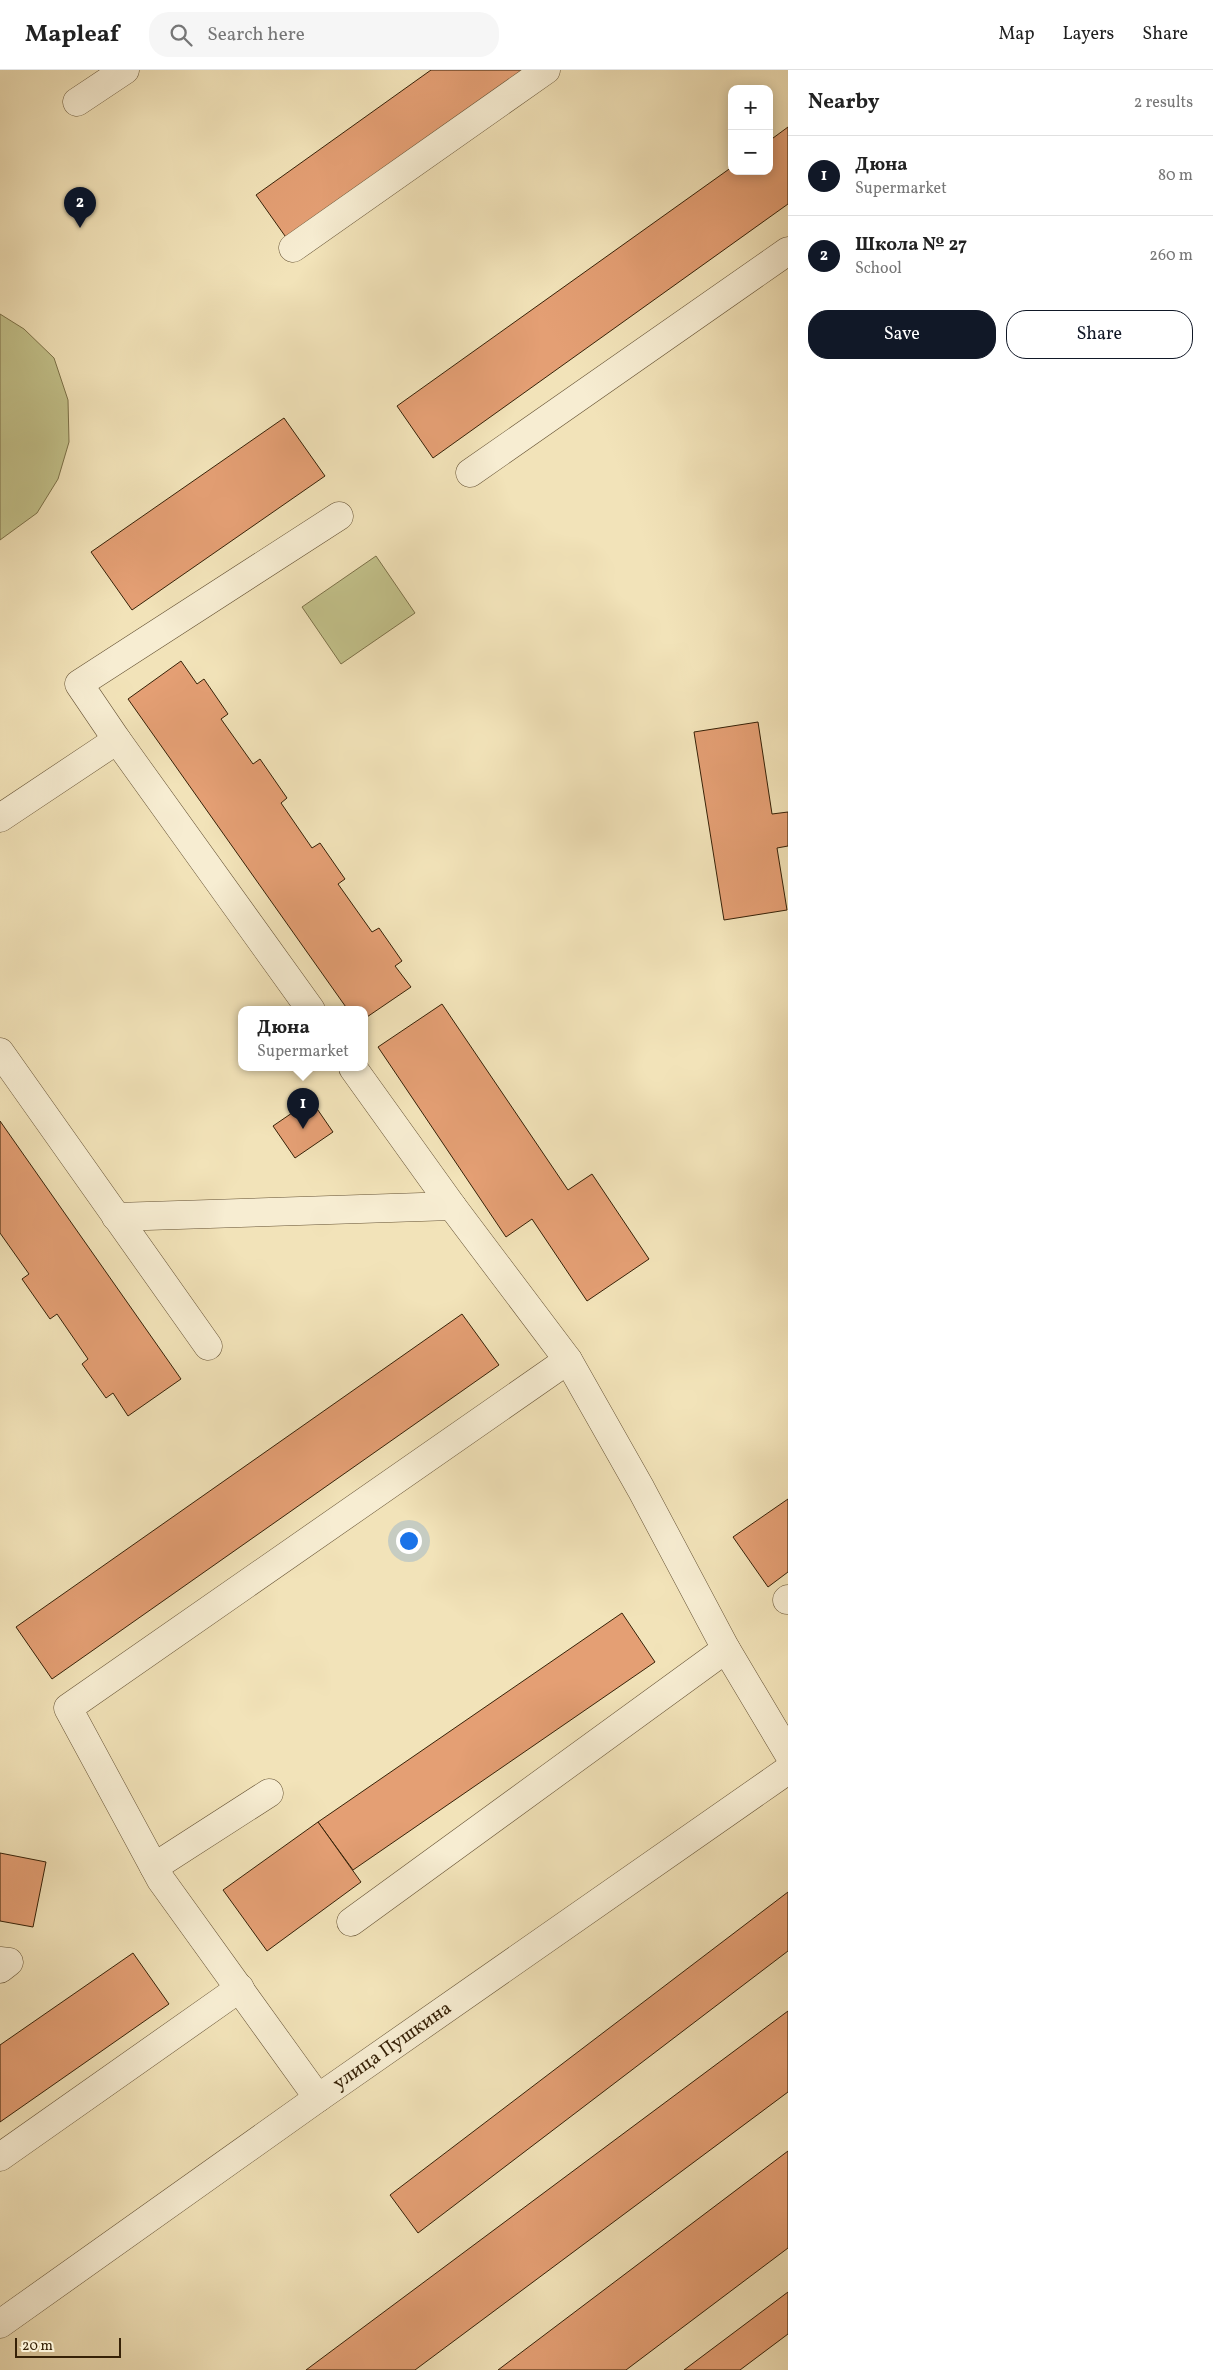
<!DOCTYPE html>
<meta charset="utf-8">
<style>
body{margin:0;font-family:Vollkorn,serif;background:#f6f6f6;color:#222}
.controls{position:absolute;right:15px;top:15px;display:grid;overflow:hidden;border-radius:10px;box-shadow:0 2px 12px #0003}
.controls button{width:45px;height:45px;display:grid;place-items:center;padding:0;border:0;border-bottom:1px solid #e0e0e0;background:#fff;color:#222;font:25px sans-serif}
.scale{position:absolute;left:15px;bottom:12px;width:106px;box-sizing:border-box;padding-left:5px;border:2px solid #362107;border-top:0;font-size:14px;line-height:18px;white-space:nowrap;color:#362107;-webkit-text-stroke:4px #f7edd2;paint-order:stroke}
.you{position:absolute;left:408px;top:1470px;width:18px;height:18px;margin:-12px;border:4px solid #fff;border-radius:50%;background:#1a73e8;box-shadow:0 0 0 8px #1a73e833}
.badge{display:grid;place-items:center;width:32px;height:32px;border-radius:50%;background:#111827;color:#fff;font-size:16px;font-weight:700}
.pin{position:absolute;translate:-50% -41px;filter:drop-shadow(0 1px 2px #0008)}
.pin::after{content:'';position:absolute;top:26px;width:18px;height:15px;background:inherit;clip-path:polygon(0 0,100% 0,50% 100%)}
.popup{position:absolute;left:238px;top:936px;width:130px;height:65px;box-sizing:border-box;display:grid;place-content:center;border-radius:10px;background:#fff;filter:drop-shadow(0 1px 4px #0005);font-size:16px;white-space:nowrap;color:#767676}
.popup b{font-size:19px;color:#222}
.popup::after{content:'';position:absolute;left:50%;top:100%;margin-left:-10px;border:10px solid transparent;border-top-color:#fff}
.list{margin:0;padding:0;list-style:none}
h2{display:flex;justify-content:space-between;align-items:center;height:65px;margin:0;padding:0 20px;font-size:21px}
h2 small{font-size:16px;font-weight:400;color:#767676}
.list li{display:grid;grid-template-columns:32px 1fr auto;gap:15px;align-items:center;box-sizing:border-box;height:80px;padding:0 20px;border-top:1px solid #e0e0e0}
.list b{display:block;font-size:19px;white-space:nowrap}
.list p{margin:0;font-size:16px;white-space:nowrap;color:#767676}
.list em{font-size:16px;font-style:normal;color:#767676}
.actions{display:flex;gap:10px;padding:15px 20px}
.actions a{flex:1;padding:11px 0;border:1px solid #111827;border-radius:20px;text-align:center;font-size:18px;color:#111827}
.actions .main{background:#111827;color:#fff}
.icon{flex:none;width:28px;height:28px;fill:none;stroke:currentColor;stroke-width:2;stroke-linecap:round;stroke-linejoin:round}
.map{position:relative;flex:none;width:788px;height:2300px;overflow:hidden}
header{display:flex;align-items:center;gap:30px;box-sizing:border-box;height:70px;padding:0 25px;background:#fff;border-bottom:1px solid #e0e0e0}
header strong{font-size:24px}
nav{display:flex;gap:28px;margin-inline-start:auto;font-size:18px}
.search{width:350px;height:45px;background:#f6f6f6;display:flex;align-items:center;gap:12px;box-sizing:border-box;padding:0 18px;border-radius:20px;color:#767676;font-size:19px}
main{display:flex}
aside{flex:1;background:#fff}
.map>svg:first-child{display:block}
.green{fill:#c2c18a;stroke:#7c7148}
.building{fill:#e49f74;stroke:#362107}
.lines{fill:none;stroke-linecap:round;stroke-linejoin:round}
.minor-casing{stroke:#655234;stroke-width:29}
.minor{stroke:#f7edd2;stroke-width:28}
.labels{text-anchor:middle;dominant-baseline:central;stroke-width:5;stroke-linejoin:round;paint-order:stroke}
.street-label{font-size:19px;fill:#362107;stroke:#f7edd2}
</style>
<header>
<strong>Mapleaf</strong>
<div class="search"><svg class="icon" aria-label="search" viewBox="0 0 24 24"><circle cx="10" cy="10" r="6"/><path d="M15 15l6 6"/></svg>Search here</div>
<nav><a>Map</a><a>Layers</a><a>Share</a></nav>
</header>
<main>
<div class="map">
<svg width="788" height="2300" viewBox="0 0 788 2300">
<rect width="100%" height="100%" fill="#f2e3b9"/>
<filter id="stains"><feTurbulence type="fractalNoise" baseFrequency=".004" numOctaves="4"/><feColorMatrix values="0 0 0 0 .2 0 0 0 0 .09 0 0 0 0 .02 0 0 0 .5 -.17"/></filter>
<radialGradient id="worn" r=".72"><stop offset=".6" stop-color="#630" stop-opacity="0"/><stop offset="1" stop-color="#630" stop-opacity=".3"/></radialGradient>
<g class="green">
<polygon points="0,244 24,259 54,288 68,330 69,372 58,409 37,443 0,470"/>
<polygon points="376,486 415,543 341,594 302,537"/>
</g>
<g class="building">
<polygon points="431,0 533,0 290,173 256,125"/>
<polygon points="788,57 788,134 433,388 397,336 732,97 732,101 769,101 769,71"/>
<polygon points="284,348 325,406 132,540 91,482"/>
<polygon points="181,591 197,614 204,609 228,644 221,649 253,694 260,689 287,728 281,733 312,778 320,773 345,809 338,814 372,862 379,858 402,891 395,896 411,917 364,949 364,940 348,940 128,629"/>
<polygon points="758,652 772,744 788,742 788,776 777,778 787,840 724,850 694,662"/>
<polygon points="442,934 568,1120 592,1104 649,1189 587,1231 532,1149 506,1167 378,977"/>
<polygon points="311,1030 333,1062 295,1088 273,1056"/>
<polygon points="0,1051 181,1309 128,1346 113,1323 106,1328 82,1294 88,1289 57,1244 50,1249 22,1209 29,1204 0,1163"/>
<polygon points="462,1244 499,1295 52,1609 16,1557"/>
<polygon points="788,1429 788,1502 768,1517 733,1467"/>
<polygon points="622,1543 655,1592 353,1800 318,1752"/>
<polygon points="318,1752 361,1812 267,1881 223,1820"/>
<polygon points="0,1783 46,1792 33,1857 0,1851"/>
<polygon points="788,1822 788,1881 418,2163 390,2125"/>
<polygon points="133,1883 169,1934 0,2052 0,1975"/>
<polygon points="788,1941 788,2022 415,2300 306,2300"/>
<polygon points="788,2081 788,2178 626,2300 498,2300"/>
<polygon points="788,2222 788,2264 740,2300 684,2300"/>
</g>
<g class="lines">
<defs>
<g id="minor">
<polyline points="77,32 125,0"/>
<polyline points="293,178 546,0"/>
<polyline points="470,403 788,181"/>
<polyline points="117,670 79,614 339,446"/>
<polyline points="0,748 117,670 311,940"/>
<polyline points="0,982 208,1276"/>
<polyline points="353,998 452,1136 568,1290 641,1419 726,1579 788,1683"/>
<polyline points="116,1147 452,1136"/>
<polyline points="787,1530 788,1529"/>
<polyline points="154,1797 269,1723"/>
<polyline points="351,1852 726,1579"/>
<polyline points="0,1891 9,1892 0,1899"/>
<polyline points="318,2028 161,1810 68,1638 568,1290"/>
<polyline points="0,2087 240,1918"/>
<path id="s1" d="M0,2254L318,2028L788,1700"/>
</g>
</defs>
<use href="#minor" class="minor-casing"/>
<use href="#minor" class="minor"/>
</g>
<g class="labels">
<g class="street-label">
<text stroke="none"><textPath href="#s1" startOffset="481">улица Пушкина</textPath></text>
</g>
</g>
<rect width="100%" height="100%" filter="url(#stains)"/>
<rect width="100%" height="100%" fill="url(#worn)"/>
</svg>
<div class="controls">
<button>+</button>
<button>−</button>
</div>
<div class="scale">20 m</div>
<div class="you"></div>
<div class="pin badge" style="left:303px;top:1059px">1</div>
<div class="popup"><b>Дюна</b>Supermarket</div>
<div class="pin badge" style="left:80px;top:158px">2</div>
</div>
<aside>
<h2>Nearby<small>2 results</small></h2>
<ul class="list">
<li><span class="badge">1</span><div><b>Дюна</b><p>Supermarket</p></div><em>80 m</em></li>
<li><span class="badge">2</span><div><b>Школа № 27</b><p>School</p></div><em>260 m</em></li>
</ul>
<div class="actions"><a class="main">Save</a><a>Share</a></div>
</aside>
</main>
